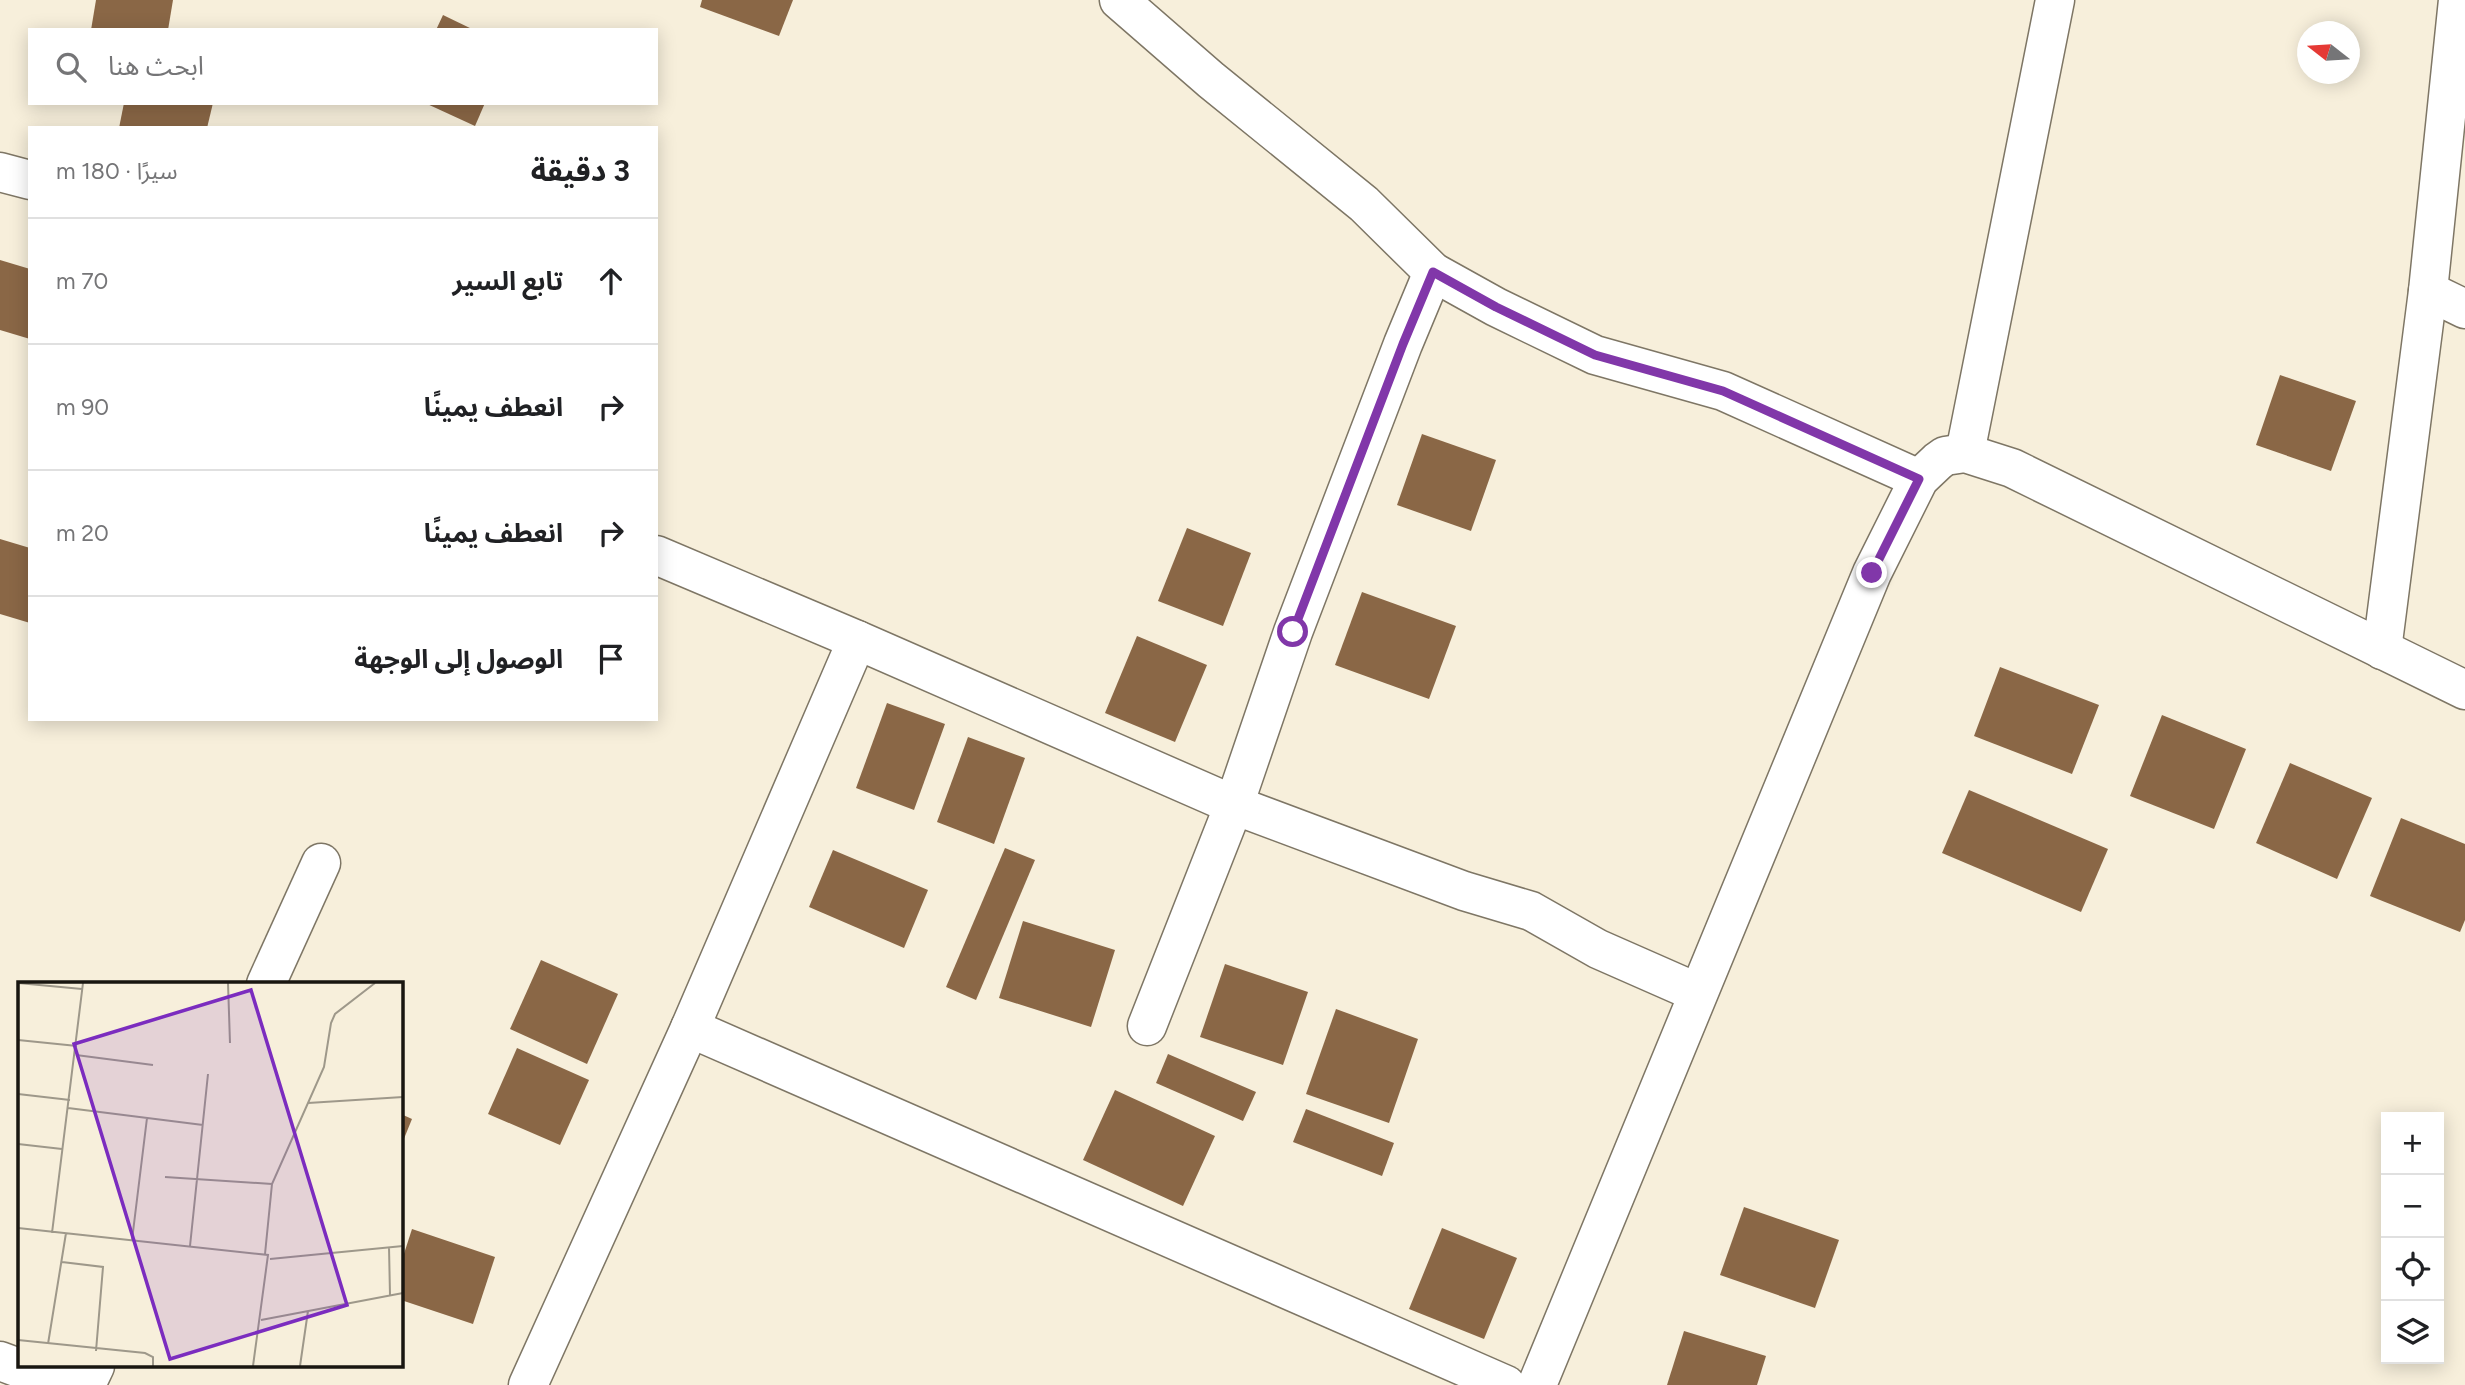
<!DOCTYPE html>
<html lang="ar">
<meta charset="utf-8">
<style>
body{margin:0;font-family:Figtree,"Noto Sans Arabic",sans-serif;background:#f6f6f6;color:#202124;direction:rtl}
.controls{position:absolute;right:21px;bottom:21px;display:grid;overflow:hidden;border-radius:0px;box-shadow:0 4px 18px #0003}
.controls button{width:63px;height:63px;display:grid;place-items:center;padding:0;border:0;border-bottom:2px solid #e0e0e0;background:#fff;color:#202124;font:35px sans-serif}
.compass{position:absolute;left:2297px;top:21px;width:63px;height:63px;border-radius:50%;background:#fff;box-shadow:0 4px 18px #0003;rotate:287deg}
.stop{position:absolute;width:21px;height:21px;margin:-16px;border:5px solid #8137a9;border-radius:50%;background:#fff}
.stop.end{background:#8137a9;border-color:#fff;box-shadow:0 2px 7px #0008}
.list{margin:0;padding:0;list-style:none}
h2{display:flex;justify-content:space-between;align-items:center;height:91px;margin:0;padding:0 28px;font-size:30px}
h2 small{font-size:23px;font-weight:400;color:#757577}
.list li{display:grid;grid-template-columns:46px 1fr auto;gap:21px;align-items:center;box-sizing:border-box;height:126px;padding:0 28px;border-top:2px solid #e0e0e0}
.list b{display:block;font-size:26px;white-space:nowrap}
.list em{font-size:23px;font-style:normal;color:#757577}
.icon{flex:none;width:38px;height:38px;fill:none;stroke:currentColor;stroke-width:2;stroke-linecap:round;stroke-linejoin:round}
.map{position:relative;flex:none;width:2465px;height:1385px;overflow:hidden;direction:ltr}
.search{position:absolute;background:#fff;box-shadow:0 4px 18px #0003;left:28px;top:28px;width:630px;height:77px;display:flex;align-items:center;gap:18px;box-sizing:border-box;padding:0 24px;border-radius:0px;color:#757577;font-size:26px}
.panel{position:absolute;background:#fff;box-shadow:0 4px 18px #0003;left:28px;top:126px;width:630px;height:595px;border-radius:0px;direction:rtl}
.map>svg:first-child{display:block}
.building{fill:#8a6746}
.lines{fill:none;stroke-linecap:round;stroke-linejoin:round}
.minor-casing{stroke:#7e7665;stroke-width:41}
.minor{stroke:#fff;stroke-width:38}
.route{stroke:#8137a9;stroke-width:9}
.inset-road{fill:none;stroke:#9e988a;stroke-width:2}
.view{fill:#7b2cbf;fill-opacity:0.15;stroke:#7b2cbf;stroke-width:3.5}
.inset-edge{fill:none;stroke:#191610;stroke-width:3.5}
</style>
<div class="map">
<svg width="2465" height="1385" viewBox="0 0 2465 1385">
<rect width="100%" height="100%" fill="#f7efdb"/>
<g class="building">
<polygon points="96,0 173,0 168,30 91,30"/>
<polygon points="702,0 793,0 779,36 700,7"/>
<polygon points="443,15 474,30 436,30"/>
<polygon points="124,103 213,103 207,128 119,128"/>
<polygon points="425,103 485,103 475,126"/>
<polygon points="0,260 30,269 30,339 0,330"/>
<polygon points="2280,375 2356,401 2331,471 2256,445"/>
<polygon points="1422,434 1496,460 1471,531 1397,505"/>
<polygon points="1187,528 1251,553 1223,626 1158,601"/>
<polygon points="0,539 30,548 30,623 0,614"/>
<polygon points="1362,592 1456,626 1429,699 1335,665"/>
<polygon points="1137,636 1207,665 1175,742 1105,713"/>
<polygon points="2000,667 2099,705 2072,774 1974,736"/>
<polygon points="887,703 945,724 914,810 856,788"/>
<polygon points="2162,715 2246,749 2214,829 2130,796"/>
<polygon points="968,737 1025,758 994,844 937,822"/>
<polygon points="2290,763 2372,798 2337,879 2256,843"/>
<polygon points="1969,790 2108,849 2081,912 1942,853"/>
<polygon points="2401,818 2465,844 2465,920 2460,932 2370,896"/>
<polygon points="1005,848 1035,860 976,1000 946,987"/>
<polygon points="833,850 928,890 904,948 809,907"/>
<polygon points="1023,921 1115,950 1091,1027 999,998"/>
<polygon points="541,960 618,994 587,1064 510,1029"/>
<polygon points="1225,964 1308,992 1283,1065 1200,1037"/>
<polygon points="1336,1009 1418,1039 1389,1123 1306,1094"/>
<polygon points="517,1048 589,1080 560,1145 488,1114"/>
<polygon points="1168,1054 1256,1092 1243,1121 1156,1083"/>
<polygon points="1115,1090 1215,1136 1183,1206 1083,1160"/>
<polygon points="1306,1109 1394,1143 1382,1176 1293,1142"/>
<polygon points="401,1114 412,1119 401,1146"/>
<polygon points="1744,1207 1839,1240 1815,1308 1720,1275"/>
<polygon points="1442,1228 1517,1258 1484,1339 1409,1309"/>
<polygon points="412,1229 495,1257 473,1324 401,1300 401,1263"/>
<polygon points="1684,1331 1766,1356 1757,1385 1667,1385"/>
</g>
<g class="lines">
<defs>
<g id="minor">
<polyline points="1119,0 1211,80 1364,204 1433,272 1496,307 1595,355 1723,391 1919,479"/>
<polyline points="0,172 30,180"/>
<polyline points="2428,291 2465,309"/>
<polyline points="1965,453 2055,0"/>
<polyline points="656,555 857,640 1234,805 1464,891 1531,911 1598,949 1698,993"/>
<polyline points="2382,650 2428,291 2458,0"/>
<polyline points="266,984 321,863"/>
<polyline points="1147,1026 1234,805 1293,632 1403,344 1433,272"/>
<polyline points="690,1028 1506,1385"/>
<polyline points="0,1361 65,1385"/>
<polyline points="86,1385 95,1366"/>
<polyline points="528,1385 690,1028 857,640"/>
<polyline points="1537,1385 1872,573 1919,479 1938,461 1945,456 1965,453 2012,468 2465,690"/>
</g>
</defs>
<use href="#minor" class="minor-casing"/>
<use href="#minor" class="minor"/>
</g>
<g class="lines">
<polyline class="route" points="1293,632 1403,344 1433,272 1496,307 1595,355 1723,391 1919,479 1872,573"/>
</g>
<g transform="translate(18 982)">
<rect width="385" height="385" fill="#f7efdb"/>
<path class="inset-road" d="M0,1L64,7M210,1L212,61M0,58L59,64M58,73L135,83M0,112L52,118M290,121L385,115M50,126L185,143M0,162L44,167M147,195L254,202M0,246L250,273L235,384M34,251L65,1M114,258L129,136M172,264L190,92M371,265L372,313M247,272L254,202L306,85L313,41L317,32L357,1M252,277L385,264M44,280L85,285L78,369M243,338L385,311M0,358L127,371L135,375V384M30,362L48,251M282,384L290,329"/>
<path class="view" d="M233,8L329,323L152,377L56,62Z"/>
<rect width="385" height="385" class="inset-edge"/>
</g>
</svg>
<div class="controls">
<button>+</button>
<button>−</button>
<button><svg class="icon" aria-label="locate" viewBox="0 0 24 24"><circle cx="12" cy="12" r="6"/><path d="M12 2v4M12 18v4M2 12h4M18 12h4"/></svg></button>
<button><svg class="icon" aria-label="layers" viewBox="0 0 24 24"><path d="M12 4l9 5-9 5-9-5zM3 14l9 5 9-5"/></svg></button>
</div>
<svg class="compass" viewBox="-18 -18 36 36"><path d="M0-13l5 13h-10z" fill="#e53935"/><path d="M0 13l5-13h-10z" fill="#757577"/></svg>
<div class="stop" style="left:1293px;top:632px"></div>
<div class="stop end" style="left:1872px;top:573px"></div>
<div class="search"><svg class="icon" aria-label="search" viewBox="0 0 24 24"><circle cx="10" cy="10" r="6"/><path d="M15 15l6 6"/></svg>ابحث هنا</div>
<section class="panel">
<h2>3 دقيقة<small>سيرًا · 180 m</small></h2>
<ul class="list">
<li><svg class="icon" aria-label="ahead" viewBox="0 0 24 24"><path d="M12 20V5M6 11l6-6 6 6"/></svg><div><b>تابع السير</b></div><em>70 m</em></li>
<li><svg class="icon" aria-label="right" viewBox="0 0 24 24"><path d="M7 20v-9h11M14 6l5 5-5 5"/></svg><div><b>انعطف يمينًا</b></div><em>90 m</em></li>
<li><svg class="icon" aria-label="right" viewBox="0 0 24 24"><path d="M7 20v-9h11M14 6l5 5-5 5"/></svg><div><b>انعطف يمينًا</b></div><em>20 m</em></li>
<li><svg class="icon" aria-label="arrive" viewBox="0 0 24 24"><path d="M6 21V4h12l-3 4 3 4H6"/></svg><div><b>الوصول إلى الوجهة</b></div></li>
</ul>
</section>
</div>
